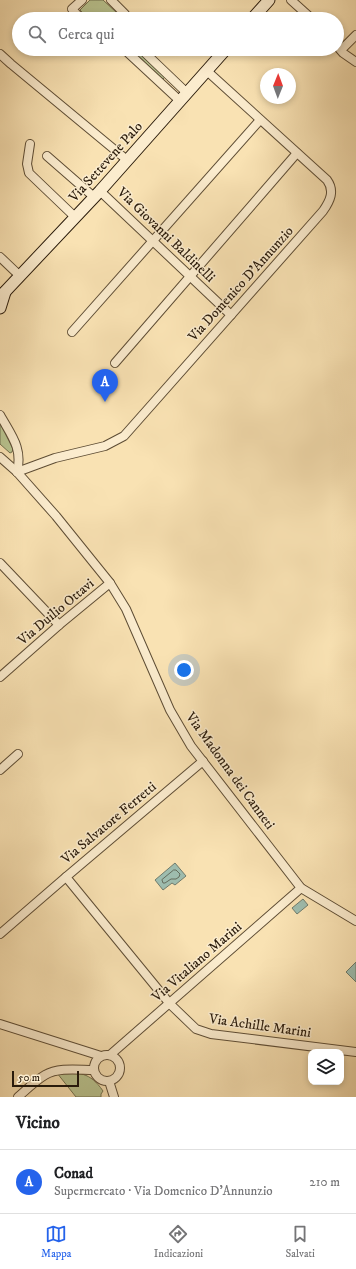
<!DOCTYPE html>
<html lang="it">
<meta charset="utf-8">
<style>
body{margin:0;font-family:"IM FELL DW Pica",serif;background:#f2f2f2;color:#202124}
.controls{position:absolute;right:12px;bottom:12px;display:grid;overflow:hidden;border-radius:8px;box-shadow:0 2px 6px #0003}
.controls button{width:36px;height:36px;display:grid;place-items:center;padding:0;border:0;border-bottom:1px solid #e0e0e0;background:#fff;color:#202124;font:20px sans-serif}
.compass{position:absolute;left:260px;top:68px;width:36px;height:36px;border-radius:50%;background:#fff;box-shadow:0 2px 6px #0003;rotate:1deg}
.scale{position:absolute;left:12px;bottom:10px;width:67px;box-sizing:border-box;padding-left:4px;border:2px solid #2a1b0b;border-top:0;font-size:11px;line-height:14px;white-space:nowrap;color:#2a1b0b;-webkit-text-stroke:3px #fbecce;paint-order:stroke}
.you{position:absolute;left:184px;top:670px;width:14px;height:14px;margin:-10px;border:3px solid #fff;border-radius:50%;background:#1a73e8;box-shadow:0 0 0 6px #1a73e833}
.badge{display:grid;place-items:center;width:26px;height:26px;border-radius:50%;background:#2563eb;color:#fff;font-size:13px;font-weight:700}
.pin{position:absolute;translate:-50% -33px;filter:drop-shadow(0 1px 2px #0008)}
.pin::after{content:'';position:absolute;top:21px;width:14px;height:12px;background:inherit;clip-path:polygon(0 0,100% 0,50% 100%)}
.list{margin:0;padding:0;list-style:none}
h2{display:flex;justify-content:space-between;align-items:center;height:52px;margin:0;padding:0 16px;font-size:17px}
h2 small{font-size:13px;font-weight:400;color:#757577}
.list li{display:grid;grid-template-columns:26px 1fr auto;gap:12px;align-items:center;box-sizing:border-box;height:64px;padding:0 16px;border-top:1px solid #e0e0e0}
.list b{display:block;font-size:15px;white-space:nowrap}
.list p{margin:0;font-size:13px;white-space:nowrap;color:#757577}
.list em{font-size:13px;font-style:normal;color:#757577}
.icon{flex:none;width:22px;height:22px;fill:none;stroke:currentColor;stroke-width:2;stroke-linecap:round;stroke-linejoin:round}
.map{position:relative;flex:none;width:356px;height:1097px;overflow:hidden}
.search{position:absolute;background:#fff;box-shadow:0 2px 6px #0003;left:12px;right:12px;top:12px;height:44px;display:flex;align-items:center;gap:10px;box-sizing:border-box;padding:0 14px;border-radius:22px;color:#757577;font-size:15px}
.sheet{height:116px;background:#fff}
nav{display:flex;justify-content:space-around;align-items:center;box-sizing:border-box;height:56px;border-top:1px solid #e0e0e0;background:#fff;font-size:11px;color:#757577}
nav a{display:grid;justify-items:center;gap:2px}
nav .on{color:#2563eb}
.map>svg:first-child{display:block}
.green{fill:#b9c490;stroke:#72704e}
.water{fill:#9ebdaf;stroke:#707c6d}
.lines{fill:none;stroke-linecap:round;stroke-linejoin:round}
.shore{stroke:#646c5d;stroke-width:1}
.street-casing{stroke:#5e4d35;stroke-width:10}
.secondary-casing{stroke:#2a1b0b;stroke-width:13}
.street{stroke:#fbecce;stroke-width:8}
.secondary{stroke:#fbecce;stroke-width:11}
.labels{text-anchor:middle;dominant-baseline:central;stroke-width:3;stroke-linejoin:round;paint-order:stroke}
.street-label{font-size:14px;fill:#2a1b0b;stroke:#fbecce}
</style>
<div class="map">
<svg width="356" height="1097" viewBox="0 0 356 1097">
<rect width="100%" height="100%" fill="#f9e2b3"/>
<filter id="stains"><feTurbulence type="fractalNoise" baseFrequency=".005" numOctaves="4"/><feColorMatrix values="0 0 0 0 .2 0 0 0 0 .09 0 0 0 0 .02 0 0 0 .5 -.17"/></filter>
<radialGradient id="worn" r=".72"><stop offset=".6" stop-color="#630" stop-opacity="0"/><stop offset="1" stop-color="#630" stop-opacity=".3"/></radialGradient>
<g class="green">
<polygon points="90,0 103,0 117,13 111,19 89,19 80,10"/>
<polygon points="128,49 135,49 165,77 162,80"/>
<polygon points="0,423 13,449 12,452 10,453 0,444"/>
<path d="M57,1073C79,1072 90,1072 103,1091L101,1094V1097H76Z"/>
</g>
<g class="water">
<polygon points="175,863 186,876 175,885 172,883 163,890 155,880"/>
<polygon points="303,899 308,905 297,914 292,908"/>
<polygon points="356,962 356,982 346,972"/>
</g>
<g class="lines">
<polygon class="shore" points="174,870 176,870 180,874 179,877 176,879 171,879 165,883 163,883 162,880"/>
<defs>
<g id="street">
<polyline points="111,0 125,14 119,19"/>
<polyline points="291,0 312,19"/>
<polyline points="81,19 72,9 82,0"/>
<polyline points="337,46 343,53 356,62"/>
<polyline points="124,49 180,101"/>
<polyline points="141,49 187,93"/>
<polyline points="341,50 356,35"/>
<polyline points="0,54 11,64 127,160"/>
<polyline points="30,144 27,164 29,173 75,217"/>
<polyline points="47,156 94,197"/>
<polyline points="100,191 231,315"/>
<polyline points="0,257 20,276"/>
<polyline points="72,332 260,120"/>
<polyline points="115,363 297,153"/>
<path d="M0,415C11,435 23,448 17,472"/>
<polyline points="0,457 17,472 56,516 110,583 126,609 170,710 191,746 301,888 356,921"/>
<path d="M17,472L55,458L105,446L124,436L323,211C330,201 335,191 327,180L207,71"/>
<polyline points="0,563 59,625"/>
<polyline points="0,677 59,625 110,583"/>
<polyline points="203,761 66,877 170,1004 196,1029 211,1034 356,1052"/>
<polyline points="0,770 18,754"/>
<polyline points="0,934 66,877"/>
<polyline points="0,1024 101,1056"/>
<circle cx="107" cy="1068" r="13"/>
<polyline points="110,1055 301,888"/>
<polyline points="109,1081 114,1097"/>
<path d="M18,1097C26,1090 35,1081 45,1075C59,1067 78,1070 94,1070"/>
</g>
<g id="secondary">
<polyline points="252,19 269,0"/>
<polyline points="0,297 100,191 226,49"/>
<polyline points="0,308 5,292"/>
</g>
</defs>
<use href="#street" class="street-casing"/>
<use href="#secondary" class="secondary-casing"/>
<use href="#street" class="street"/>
<use href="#secondary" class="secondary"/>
</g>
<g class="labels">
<g class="street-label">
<text transform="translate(106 162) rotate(-48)">Via Settevene Palo</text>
<text transform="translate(166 235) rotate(44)">Via Giovanni Baldinelli</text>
<text transform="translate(241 284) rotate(-48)">Via Domenico D'Annunzio</text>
<text transform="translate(56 612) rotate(-40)">Via Duilio Ottavi</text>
<text transform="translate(230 771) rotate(54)">Via Madonna dei Canneti</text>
<text transform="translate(109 823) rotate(-40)">Via Salvatore Ferretti</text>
<text transform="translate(197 962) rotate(-41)">Via Vitaliano Marini</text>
<text transform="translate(260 1026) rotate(8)">Via Achille Marini</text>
</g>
</g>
<rect width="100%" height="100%" filter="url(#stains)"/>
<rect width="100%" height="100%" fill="url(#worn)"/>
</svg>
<div class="controls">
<button><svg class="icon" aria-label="layers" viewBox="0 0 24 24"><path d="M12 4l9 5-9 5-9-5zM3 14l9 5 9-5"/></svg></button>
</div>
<svg class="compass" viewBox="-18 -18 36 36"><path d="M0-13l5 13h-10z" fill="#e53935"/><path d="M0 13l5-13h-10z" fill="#757577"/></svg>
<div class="scale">50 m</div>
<div class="you"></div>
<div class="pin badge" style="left:105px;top:402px">A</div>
<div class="search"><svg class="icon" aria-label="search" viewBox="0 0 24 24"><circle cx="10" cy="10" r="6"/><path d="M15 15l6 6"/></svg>Cerca qui</div>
</div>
<section class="sheet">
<h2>Vicino<small></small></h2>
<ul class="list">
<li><span class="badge">A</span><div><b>Conad</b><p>Supermercato · Via Domenico D'Annunzio</p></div><em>210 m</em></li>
</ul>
</section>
<nav>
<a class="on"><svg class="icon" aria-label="map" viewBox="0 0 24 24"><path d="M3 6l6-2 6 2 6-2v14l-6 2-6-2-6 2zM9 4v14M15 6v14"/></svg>Mappa</a>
<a><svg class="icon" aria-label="directions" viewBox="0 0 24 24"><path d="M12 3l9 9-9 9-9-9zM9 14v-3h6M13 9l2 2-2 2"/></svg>Indicazioni</a>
<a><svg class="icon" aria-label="saved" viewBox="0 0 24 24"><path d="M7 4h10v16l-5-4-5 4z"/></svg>Salvati</a>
</nav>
